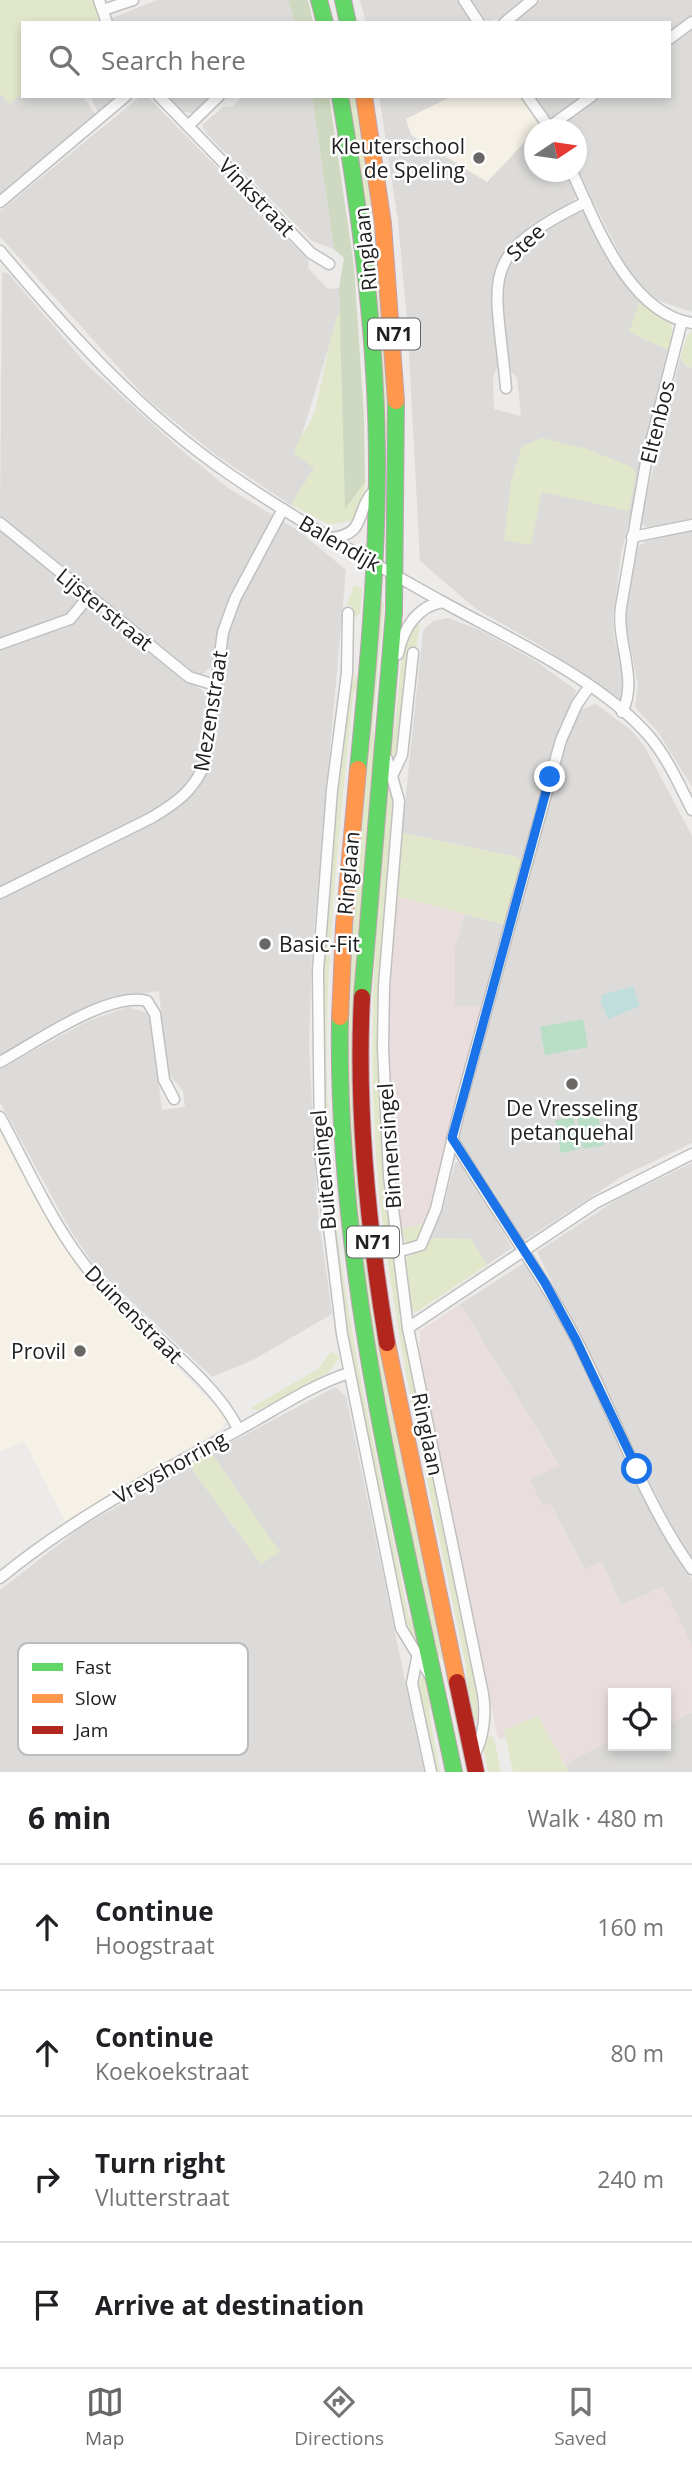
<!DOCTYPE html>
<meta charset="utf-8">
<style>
body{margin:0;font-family:"Open Sans",sans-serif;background:#f2f2f2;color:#202124}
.controls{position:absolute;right:21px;bottom:21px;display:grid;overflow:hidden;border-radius:0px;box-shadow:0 4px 10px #0003}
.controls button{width:63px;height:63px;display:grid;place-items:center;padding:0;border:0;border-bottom:2px solid #e0e0e0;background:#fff;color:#202124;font:35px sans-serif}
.compass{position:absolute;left:524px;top:119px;width:63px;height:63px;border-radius:50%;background:#fff;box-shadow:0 4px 10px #0003;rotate:77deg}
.stop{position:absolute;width:21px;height:21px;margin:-16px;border:5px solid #1a73e8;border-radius:50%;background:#fff}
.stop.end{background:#1a73e8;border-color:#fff;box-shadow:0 2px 7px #0008}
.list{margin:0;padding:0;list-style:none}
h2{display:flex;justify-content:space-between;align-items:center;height:91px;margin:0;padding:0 28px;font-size:30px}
h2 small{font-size:23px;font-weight:400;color:#757577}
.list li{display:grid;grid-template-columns:46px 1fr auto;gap:21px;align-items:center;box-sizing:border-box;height:126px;padding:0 28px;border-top:2px solid #e0e0e0}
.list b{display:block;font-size:26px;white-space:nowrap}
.list p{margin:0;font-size:23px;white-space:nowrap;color:#757577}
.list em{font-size:23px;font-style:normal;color:#757577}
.icon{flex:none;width:38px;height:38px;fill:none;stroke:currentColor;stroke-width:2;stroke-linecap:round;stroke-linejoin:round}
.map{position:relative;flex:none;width:692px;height:1772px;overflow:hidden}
.search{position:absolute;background:#fff;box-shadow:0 4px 10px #0003;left:21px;right:21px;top:21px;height:77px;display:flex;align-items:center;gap:18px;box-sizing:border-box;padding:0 24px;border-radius:0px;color:#757577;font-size:26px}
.sheet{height:595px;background:#fff}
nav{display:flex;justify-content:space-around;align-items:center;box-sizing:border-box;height:98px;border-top:2px solid #e0e0e0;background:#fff;font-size:19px;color:#757577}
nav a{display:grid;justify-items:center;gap:4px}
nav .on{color:#686766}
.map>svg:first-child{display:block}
.built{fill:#dcdbda}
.commercial{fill:#eaddde}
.education{fill:#f5f1e6}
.grass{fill:#e1e7cb}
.forest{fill:#cfd9c1}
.pitch{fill:#b8dfc5}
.water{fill:#c0dedc}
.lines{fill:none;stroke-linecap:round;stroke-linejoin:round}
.street-casing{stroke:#c1c0bf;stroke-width:13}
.fast-casing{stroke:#bfa2b2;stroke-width:18}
.slow-casing{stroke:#bfa2b2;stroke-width:18}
.jam-casing{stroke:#bfa2b2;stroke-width:18}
.street{stroke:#fcfcfc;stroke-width:10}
.fast{stroke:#63d668;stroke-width:16}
.slow{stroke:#ff974d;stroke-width:16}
.jam{stroke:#b3261e;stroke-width:16}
.route{stroke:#1a73e8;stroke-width:9}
.poi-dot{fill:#686766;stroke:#fff;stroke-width:2.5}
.labels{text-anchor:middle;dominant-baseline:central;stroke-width:5;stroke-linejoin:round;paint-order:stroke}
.shield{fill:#fff;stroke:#636363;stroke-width:2}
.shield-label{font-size:19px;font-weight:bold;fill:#202020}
.poi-label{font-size:21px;fill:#202020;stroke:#fff;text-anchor:end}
.street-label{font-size:21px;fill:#202020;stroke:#fff}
.key{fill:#fff;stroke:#bcbcbc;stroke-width:2}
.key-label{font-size:19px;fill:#202020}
</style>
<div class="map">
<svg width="692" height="1772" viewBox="0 0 692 1772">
<rect width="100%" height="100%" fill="#edebe9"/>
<g class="built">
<polygon points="157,0 288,0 295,23 114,23 112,18"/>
<polygon points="360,0 460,0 475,23 366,23"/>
<polygon points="472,0 525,0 502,18 490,21 484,19"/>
<polygon points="541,0 692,0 692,19 669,35 669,23 511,23"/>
<polygon points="692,29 692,312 653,299 630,275 577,169 576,130 561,130 565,122 600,96 669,96 669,45"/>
<polygon points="0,89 23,89 23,96 82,96 96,114 0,195"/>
<polygon points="90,96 119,96 98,113"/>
<polygon points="141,96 149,98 309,261 308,268 328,289 339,288 340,310 297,451 319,468 292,506 216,455 147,399 0,237 0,211"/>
<polygon points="167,96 211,96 193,113 183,112"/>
<polygon points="243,96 312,96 334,249 312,241 206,133 202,125 224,106 232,107"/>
<polygon points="379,96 523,96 544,129 534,130 534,172 567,172 577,194 572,203 530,225 496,265 493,286 499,363 493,377 494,409 521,416 517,378 510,370 508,363 502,295 507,263 532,235 582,210 591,219 624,284 640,301 630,332 670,351 621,555 613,618 614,636 625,684 624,696 620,699 541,646 476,609 420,561 408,333 398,221"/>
<polygon points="534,96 584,96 555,117 548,116"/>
<polygon points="2,272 8,273 86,364 179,448 228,488 299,531 346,570 312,952 309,1045 317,1204 332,1314 253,1360 212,1377 96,1268 72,1233 0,1102 0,1069 88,1021 128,1007 147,1013 151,1021 162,1110 185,1107 183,1091 167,1072 159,991 104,1001 0,1057 0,899 159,819 198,790 209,768 222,667 212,666 202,675 192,672 0,516"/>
<polygon points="680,359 689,368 692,367 692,520 650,528 642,525 641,517"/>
<polygon points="0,531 74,591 78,600 68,615 0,638"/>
<polygon points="692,532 692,787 658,732 635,707 638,685 625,619 638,547 646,541"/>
<polygon points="92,608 207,694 200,764 192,782 176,798 0,887 0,647 74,622 85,609"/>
<polygon points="449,618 482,631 537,662 576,690 523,861 517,857 402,833 423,630 433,621"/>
<polygon points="596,704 632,731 645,747 692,836 692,1143 623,1176 522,1242 462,1147 458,1136 563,748 580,710"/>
<polygon points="465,914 506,925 483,1006 455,1006 455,945"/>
<polygon points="460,1160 512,1248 487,1265 471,1239 430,1238 443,1208 455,1163"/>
<polygon points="692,1163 692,1559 664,1511 537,1252 619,1198"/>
<polygon points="524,1263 530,1267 565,1327 656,1517 692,1579 692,1646 663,1587 621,1605 602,1562 585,1570 550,1503 543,1506 529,1480 559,1465 460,1304"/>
<polygon points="335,1387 346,1396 424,1772 0,1772 0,1590 80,1528 189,1465 261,1564 279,1552 211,1453"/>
<polygon points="692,1712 692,1772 569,1772 565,1764 613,1739 613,1746 666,1746 666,1725"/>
</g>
<g class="commercial">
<polygon points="396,896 465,914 455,945 455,1006 483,1006 428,1222 400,1230 389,1075 390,986"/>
<polygon points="460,1304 559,1466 529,1480 543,1506 550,1503 584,1569 602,1562 621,1605 663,1586 692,1646 692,1712 666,1725 666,1693 613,1693 613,1739 565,1764 538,1716 504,1730 505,1738 498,1739 419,1350 420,1331"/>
</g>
<g class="education">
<polygon points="452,96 523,96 541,125 487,182 411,135 406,119"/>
<polygon points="0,1130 75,1263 97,1290 223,1413 226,1420 221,1429 65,1521 24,1441 0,1452"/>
</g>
<g class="grass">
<polygon points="0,0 94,0 101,19 96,23 23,23 23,93 9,104 0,93"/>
<polygon points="347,96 356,96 385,307 392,537 386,535 388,451"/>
<path d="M640,301C665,319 678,316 670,351L629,332Z"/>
<path d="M340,310L345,508L365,482L364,497L354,520L329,525L291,504L314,468L294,454C297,437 311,426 315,410C324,377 327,343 340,310Z"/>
<polygon points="692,330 692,367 689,368 680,359 687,335"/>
<polygon points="542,438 587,449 632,467 636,475 629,511 542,492 531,545 504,540 511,481 522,446"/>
<polygon points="354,585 362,589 360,613 352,620 352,606 347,605"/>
<polygon points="380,600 384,603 373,729 375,745 354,1093 469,1772 466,1772 443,1661 435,1651 374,1350 350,1155 345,1020"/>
<polygon points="416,624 420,626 416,649 409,649 399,753 392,757 389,754 395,722 402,655"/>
<path d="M356,674L358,684L353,695C339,836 322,976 328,1118C334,1286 377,1450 408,1615L415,1625L420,1648L415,1647L405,1626C372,1466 335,1308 323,1146C311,996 332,845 346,697Z"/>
<path d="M389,785L394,801L379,1012L378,1074L387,1204L408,1352L477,1690V1720L474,1721L467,1692L466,1666C435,1514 399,1363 381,1209C365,1069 375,927 386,787Z"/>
<polygon points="402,833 517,857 523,861 506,925 396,896"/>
<polygon points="428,1222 421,1240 407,1244 400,1230"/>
<polygon points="430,1238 471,1239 487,1265 418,1311 412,1311 405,1259 424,1248"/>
<polygon points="331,1352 338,1354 339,1359 327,1373 259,1410 249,1409 318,1369"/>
<polygon points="211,1453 280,1552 261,1564 189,1465"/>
<polygon points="419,1677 425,1678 431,1698 429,1712 440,1772 436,1772 418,1685"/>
<polygon points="538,1716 569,1772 513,1772 504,1730"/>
<polygon points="490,1736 494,1738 501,1772 488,1772 482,1742 485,1737"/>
</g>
<g class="forest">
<polygon points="288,0 308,0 313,23 295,23"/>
<polygon points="312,96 329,96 354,266 364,416 365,482 345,509 339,288 344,258 334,249"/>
</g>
<g class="pitch">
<polygon points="583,1019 588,1047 545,1055 540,1027"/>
<polygon points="597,1112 604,1145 583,1149 577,1116"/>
<polygon points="573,1117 580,1149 561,1153 555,1120"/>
</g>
<polygon class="water" points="633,986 640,1006 608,1019 601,1002 602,995"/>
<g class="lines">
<defs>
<g id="street">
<polyline points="99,0 107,23"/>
<polyline points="464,0 479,23"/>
<polyline points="103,10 133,0"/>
<polyline points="504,23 532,0"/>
<polyline points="669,39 692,22"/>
<polyline points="159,96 311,253 329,264"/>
<polyline points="527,96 551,130"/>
<polyline points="188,126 219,96"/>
<polyline points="549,127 592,96"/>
<path d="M572,172C596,223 628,313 692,323"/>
<polyline points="0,202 126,96"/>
<path d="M0,251C70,334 141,414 232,476C299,522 370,561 441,601C506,637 601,680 649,736C667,757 680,786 692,810"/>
<path d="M506,388C496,276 474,257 586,202"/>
<polyline points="0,523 189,677 215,685"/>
<polyline points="632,537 692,525"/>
<path d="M331,538C367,534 355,513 372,493"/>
<polyline points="348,613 347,673 332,790 318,971 320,1153 342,1334 401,1628 429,1674"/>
<polyline points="0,644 70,619 89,596"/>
<path d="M398,654C403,629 417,606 443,602"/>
<path d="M622,712C639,679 616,643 621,607L646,462L682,321"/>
<path d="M387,759L399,801L384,986L383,1048L389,1176L408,1328L483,1694C486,1713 484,1738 474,1755"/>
<polyline points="392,776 402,755 413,653"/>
<path d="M0,893L151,818C176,803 194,791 205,763L223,632L235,599L283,509"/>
<path d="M0,1062C35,1043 108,991 147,1001L155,1014L164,1080L174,1099"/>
<path d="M0,1117C30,1172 57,1236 99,1282C139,1326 215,1379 238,1429"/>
<path d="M452,1138C492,1206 539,1269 576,1339C615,1414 642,1499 692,1569"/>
<polyline points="397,1252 421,1245 436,1209 462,1099 561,740 577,704 589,687"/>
<polyline points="408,1328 595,1203 692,1154"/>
<path d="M0,1578C74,1517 157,1474 240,1429C275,1410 311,1385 349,1373"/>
<polyline points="417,1658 412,1683 431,1772"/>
</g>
<g id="fast">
<polyline points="319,0 325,23"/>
<polyline points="343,0 348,23"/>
<path d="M340,96C361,219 377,342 377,467C377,568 368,669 358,769"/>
<polyline points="362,997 394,612 396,401"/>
<path d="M340,1017C335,1273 402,1523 454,1772"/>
</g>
<g id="slow">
<polyline points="364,96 383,224 396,401"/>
<polyline points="340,1017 344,925 358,769"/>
<polyline points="387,1343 457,1682"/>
</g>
<g id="jam">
<path d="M362,997C356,1113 368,1229 387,1343"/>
<polyline points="457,1682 476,1772"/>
</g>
</defs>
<use href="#street" class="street-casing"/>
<use href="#fast" class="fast-casing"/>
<use href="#slow" class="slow-casing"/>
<use href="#jam" class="jam-casing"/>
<use href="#street" class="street"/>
<use href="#fast" class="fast"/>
<use href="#slow" class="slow"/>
<use href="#jam" class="jam"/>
</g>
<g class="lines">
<polyline class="route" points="550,777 452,1138 545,1283 576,1340 637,1469"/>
</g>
<g class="poi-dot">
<circle cx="479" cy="158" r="7"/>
<circle cx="265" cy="944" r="7"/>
<circle cx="572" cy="1084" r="7"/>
<circle cx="80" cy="1351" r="7"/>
</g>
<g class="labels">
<g class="shield">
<rect x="368" y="318.5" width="52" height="31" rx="5"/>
<rect x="347" y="1226.5" width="52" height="31" rx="5"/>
</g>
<g class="shield-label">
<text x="394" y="334">N71</text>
<text x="373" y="1242">N71</text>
</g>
<g class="poi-label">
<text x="465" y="146">Kleuterschool<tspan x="465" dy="24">de Speling</tspan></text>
<text x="279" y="944" text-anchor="start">Basic-Fit</text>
<text x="572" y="1108" text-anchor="middle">De Vresseling<tspan x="572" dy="24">petanquehal</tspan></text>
<text x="66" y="1351">Provil</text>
</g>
<g class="street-label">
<text transform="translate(257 197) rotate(46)">Vinkstraat</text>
<text transform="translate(525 242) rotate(-43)">Stee</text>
<text transform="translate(365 249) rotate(-96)">Ringlaan</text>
<text transform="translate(657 422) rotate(-76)">Eltenbos</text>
<text transform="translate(340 543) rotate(30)">Balendijk</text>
<text transform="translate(105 609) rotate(39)">Lijsterstraat</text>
<text transform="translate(210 711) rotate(-81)">Mezenstraat</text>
<text transform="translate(348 873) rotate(-85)">Ringlaan</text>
<text transform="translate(389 1146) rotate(-94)">Binnensingel</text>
<text transform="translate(323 1170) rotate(-95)">Buitensingel</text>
<text transform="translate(134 1314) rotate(45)">Duinenstraat</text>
<text transform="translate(428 1434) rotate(78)">Ringlaan</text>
<text transform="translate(170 1467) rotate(-29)">Vreyshorring</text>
</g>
</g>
<rect x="18" y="1643" width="230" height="112" rx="10" class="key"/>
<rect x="32" y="1663" width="31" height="8" fill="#63d668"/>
<rect x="32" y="1694" width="31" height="9" fill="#ff974d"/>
<rect x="32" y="1726" width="31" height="8" fill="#b3261e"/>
<g class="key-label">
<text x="75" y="1674">Fast</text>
<text x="75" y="1705">Slow</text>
<text x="75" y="1737">Jam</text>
</g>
</svg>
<div class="controls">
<button><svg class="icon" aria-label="locate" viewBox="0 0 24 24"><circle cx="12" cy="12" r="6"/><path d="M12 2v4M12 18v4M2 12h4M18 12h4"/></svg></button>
</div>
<svg class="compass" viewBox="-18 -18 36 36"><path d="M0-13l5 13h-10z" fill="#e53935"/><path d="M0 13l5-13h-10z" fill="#757577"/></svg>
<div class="stop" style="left:637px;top:1469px"></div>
<div class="stop end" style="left:550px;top:777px"></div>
<div class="search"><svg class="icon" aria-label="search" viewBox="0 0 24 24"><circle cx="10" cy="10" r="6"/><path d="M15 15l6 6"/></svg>Search here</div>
</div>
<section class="sheet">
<h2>6 min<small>Walk · 480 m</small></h2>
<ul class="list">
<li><svg class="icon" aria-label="ahead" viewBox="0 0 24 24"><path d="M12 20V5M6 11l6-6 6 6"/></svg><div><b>Continue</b><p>Hoogstraat</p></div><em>160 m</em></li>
<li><svg class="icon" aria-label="ahead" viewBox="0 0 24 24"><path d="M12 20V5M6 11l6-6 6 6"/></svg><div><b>Continue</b><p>Koekoekstraat</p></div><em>80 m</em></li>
<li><svg class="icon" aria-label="right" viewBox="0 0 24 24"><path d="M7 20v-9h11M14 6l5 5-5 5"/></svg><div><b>Turn right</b><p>Vlutterstraat</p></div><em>240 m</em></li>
<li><svg class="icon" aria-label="arrive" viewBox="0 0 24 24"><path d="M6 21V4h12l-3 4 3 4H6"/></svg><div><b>Arrive at destination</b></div></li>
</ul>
</section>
<nav>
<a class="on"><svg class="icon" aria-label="map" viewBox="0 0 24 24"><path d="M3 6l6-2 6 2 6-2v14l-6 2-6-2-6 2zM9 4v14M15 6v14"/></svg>Map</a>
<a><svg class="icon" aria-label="directions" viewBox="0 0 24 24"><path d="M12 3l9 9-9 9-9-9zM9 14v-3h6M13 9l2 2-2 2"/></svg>Directions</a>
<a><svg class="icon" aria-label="saved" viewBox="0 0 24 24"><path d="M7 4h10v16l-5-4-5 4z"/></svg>Saved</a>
</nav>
